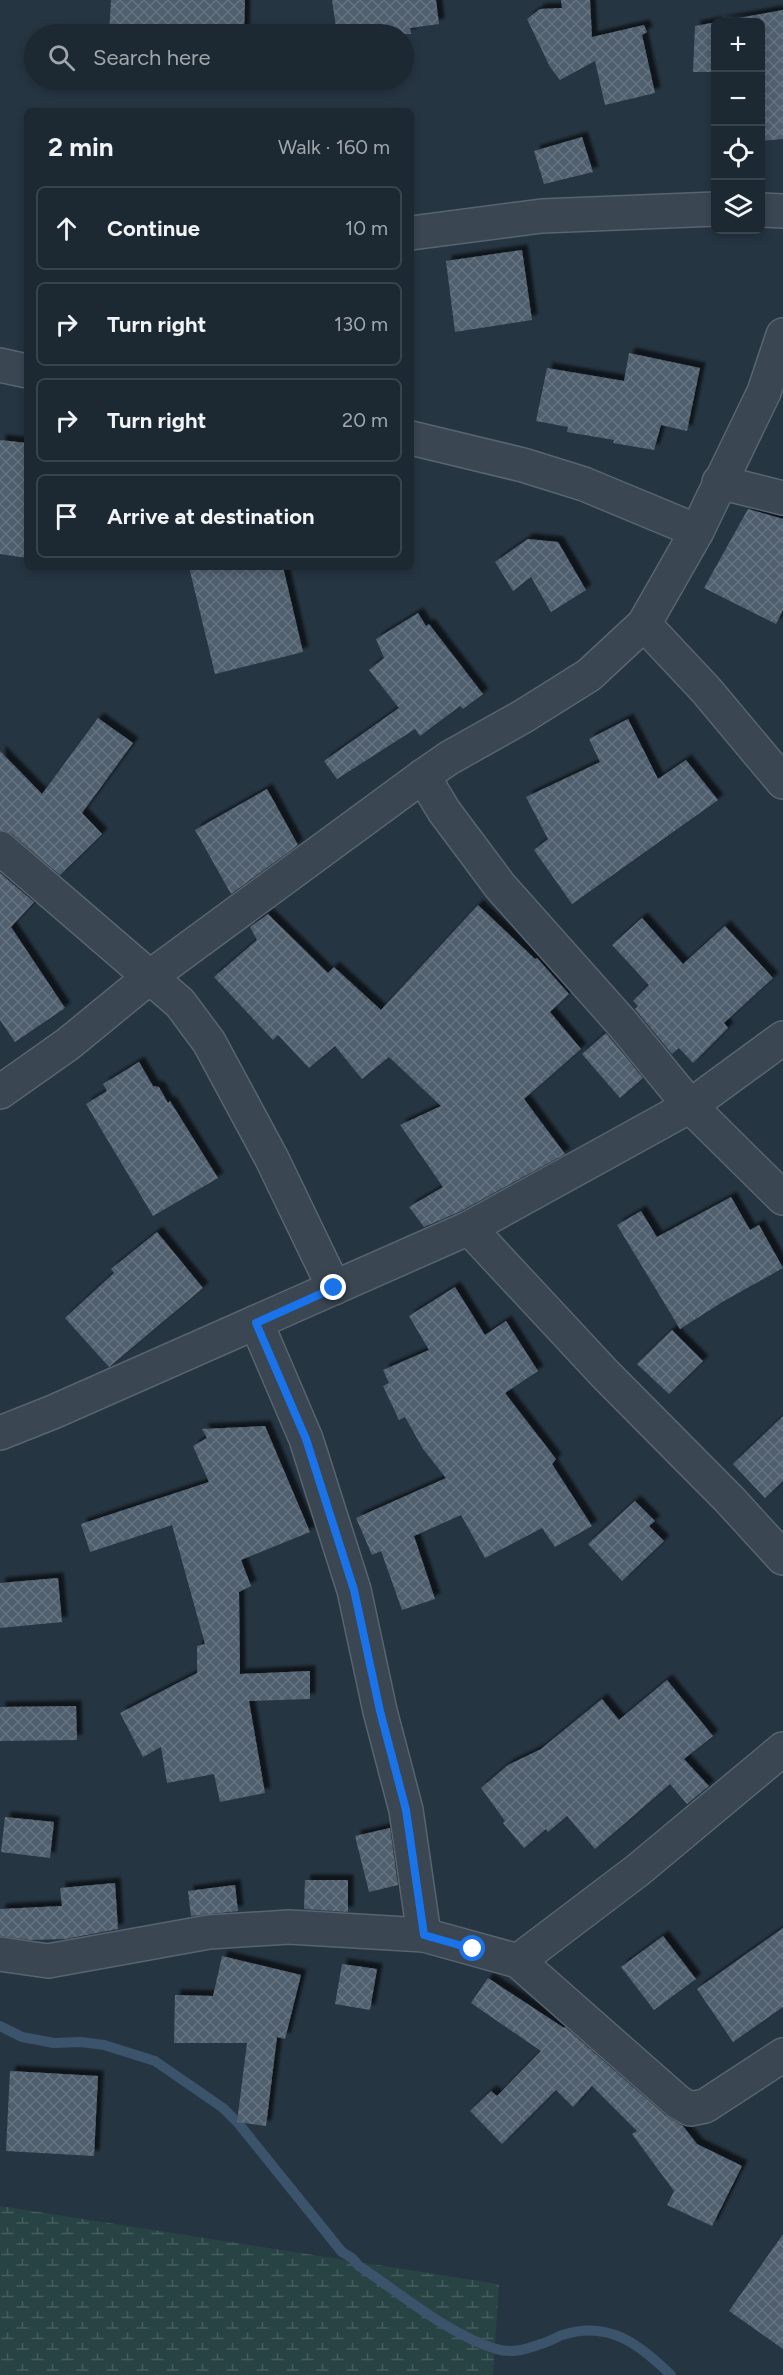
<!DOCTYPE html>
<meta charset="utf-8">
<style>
body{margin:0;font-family:Figtree,sans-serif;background:#25303a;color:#f1f3f6}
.controls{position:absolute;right:18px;top:18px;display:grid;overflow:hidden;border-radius:9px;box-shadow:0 3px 9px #0003}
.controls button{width:54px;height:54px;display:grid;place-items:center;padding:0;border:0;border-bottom:2px solid #3a444d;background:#1c2832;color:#f1f3f6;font:30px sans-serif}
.stop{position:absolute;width:18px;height:18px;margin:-14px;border:4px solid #1a73e8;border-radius:50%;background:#fff}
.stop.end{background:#1a73e8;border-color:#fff;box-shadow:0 2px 6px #0008}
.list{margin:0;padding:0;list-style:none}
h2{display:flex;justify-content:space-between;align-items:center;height:78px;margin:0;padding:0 24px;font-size:26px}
h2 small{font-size:20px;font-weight:400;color:#a0a6ac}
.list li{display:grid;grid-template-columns:39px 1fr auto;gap:18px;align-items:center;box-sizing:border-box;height:84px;margin:0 12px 12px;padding:0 12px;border:2px solid #3a444d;border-radius:9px}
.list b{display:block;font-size:22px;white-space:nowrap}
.list em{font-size:20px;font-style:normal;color:#a0a6ac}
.icon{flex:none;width:33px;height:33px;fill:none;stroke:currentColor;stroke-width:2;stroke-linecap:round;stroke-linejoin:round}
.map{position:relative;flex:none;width:783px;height:2375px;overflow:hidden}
.search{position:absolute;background:#1c2832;box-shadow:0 3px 9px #0003;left:24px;top:24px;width:390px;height:66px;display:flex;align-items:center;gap:15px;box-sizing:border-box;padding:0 21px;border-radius:33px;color:#a0a6ac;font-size:22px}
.panel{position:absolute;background:#1c2832;box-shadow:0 3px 9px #0003;left:24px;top:108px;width:390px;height:462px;border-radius:9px}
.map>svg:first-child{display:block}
.wetland{fill:url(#wetland-marsh)}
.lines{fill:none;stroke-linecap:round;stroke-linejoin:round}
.stream{stroke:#3b546b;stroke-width:10}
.building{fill:url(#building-cross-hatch);filter:url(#shadow)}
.street-casing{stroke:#58646f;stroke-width:36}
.street{stroke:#3a4652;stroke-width:33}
.route{stroke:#1a73e8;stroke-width:8}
</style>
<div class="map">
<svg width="783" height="2375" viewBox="0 0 783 2375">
<defs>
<pattern id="wetland-marsh" width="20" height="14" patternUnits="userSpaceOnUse" patternTransform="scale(1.5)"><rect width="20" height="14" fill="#284343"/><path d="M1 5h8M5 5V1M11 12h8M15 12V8" fill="none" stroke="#455c5d"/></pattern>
<pattern id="building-cross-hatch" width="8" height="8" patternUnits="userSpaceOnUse" patternTransform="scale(1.5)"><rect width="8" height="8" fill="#4f5e6d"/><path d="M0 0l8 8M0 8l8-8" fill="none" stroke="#667381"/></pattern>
<filter id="shadow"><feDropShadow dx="5.5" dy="-5.5" stdDeviation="1.5" flood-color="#0009"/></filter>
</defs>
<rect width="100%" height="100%" fill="#263542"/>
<polygon class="wetland" points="0,2206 499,2284 493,2375 0,2375"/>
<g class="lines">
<path class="stream" d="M0,2026L22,2037L54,2043L81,2042L104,2045L155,2061L223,2108L238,2123L342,2252L352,2258L359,2266C400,2293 449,2335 496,2349C511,2354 527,2349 541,2344C548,2342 555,2338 562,2335C609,2320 639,2344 671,2375"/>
</g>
<g class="building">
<polygon points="111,0 245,0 244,34 109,34"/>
<polygon points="332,0 436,0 439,24 410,28 411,34 337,34"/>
<polygon points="561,0 590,0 592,37 644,25 647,32 642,35 655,93 605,105 595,61 560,80 550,67 527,19 540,9 562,8"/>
<polygon points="783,10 783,139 760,141 760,22 716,22 716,119 712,72 693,72 695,26"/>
<polygon points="582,137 593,172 544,184 534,151"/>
<polygon points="522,250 532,320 455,332 446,261"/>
<polygon points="629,353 700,368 687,431 661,425 654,450 613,443 614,440 567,432 568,427 536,421 547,368 624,381"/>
<polygon points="0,440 27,443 27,558 0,554"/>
<polygon points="748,509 783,519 783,610 776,624 704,588"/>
<polygon points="528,539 558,542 586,590 551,612 531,577 513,591 495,562"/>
<polygon points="189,567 283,567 303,652 215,674"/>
<polygon points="418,613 426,626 429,624 483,694 463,709 460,706 420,736 415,729 337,779 324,761 399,708 369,670 384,658 376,639"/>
<polygon points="98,718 133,743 82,813 102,834 60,875 12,834 0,830 0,751 42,794"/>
<polygon points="628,719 658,779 686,760 718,800 572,904 534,850 548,839 526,797 600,762 589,739"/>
<polygon points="267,789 298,845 231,894 195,830"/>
<polygon points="0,873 34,902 11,927 65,1008 15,1042 0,1020"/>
<polygon points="478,905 535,959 537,958 569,994 550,1012 581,1049 524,1099 565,1154 461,1211 424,1227 409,1207 443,1187 400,1125 441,1106 389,1057 362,1079 335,1046 309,1068 278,1035 273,1040 214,977 257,940 250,927 268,914 328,973 334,967 381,1010"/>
<polygon points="642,918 683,964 725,926 773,978 724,1023 728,1028 693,1063 679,1048 672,1054 635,1009 638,1006 633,1001 649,985 612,945"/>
<polygon points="606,1033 643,1078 620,1098 582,1054"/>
<polygon points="139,1062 153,1086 159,1087 168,1103 170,1101 218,1178 153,1216 86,1104 107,1091 103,1084"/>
<polygon points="731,1197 750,1230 759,1225 783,1268 724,1301 680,1329 617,1225 641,1211 657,1237"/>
<polygon points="157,1232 203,1288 109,1367 65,1318 114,1273 111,1269"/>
<polygon points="455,1287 485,1335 506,1321 538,1371 505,1393 556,1459 552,1464 592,1526 555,1547 542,1528 485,1558 461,1515 414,1536 435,1599 402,1610 381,1551 372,1555 356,1518 446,1478 423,1449 405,1417 399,1420 383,1386 389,1383 383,1370 429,1350 409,1316"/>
<polygon points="672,1330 703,1361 669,1394 637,1364"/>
<polygon points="783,1416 783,1481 765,1498 733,1464"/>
<polygon points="265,1426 310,1532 241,1560 251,1586 239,1592 240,1674 310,1671 310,1699 249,1701 265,1793 220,1802 214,1774 167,1783 161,1747 143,1757 120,1713 197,1673 197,1646 205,1644 172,1525 90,1552 81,1524 209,1482 193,1446 207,1438 202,1429"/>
<polygon points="635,1501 655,1521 649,1526 664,1541 622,1581 588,1544"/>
<polygon points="58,1578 62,1622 0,1628 0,1583"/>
<polygon points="667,1680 713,1736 684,1759 709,1786 687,1804 670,1784 595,1849 567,1816 548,1832 546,1829 524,1848 503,1823 505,1821 481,1788 508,1765 541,1749 602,1699 619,1720"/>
<polygon points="76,1706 77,1740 0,1741 0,1707"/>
<polygon points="5,1817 54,1822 50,1858 1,1852"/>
<polygon points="390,1828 398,1885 369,1892 355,1836"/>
<polygon points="305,1880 348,1880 348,1912 304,1909"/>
<polygon points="115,1883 118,1929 65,1939 31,1940 0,1936 0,1909 62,1906 60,1888"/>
<polygon points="235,1885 238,1911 191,1916 188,1891"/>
<polygon points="783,1928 783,2007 733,2042 697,1989"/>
<polygon points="663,1936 696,1979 654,2010 621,1967"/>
<polygon points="222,1956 301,1975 285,2039 277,2037 266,2126 237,2122 247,2043 174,2043 175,1995 213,1996"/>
<polygon points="342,1964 377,1969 370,2010 335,2004"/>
<polygon points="488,1978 564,2028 565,2027 666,2116 683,2126 697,2144 742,2166 712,2226 667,2205 674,2191 632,2134 637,2131 592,2086 573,2107 556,2090 502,2144 470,2111 491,2091 497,2096 541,2051 471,2003"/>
<polygon points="10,2071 98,2076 94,2156 6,2151"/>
<polygon points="783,2234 783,2349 729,2311"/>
</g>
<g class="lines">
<defs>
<g id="street">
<polyline points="760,210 783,211"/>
<polyline points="411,233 542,216 716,209"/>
<polyline points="0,365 27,371"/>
<polyline points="411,438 523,465 584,484 697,531"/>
<polyline points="719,482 783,498"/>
<polyline points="644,624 706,690 783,782"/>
<polyline points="423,776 444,811 500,886 622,1023 690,1106 783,1198"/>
<polyline points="0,848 180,1003 209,1042 272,1159 334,1288"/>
<polyline points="0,1092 68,1044 151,976 423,776 449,758 522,717 589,675 644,624 697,531 764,392 783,335"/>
<polyline points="469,1228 605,1374 729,1499 783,1558"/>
<polyline points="256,1322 306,1439 354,1590 380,1711 406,1810 424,1935"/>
<polyline points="0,1433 53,1412 469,1228 690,1106 783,1038"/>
<polyline points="0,1954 48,1961 209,1932 289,1927 424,1935 518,1961 678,2102 690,2109 705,2106 783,2055"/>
<polyline points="518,1961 638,1870 783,1749"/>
</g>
</defs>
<use href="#street" class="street-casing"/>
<use href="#street" class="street"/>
</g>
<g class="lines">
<polyline class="route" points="334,1288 256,1323 306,1439 354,1590 380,1711 406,1810 424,1935 473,1949"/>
</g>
</svg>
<div class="controls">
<button>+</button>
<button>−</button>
<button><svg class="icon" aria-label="locate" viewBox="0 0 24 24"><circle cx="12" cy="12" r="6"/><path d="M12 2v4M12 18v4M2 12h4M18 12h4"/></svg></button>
<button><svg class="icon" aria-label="layers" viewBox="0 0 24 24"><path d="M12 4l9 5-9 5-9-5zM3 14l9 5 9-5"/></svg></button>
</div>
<div class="stop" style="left:473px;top:1949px"></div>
<div class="stop end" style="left:334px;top:1288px"></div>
<div class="search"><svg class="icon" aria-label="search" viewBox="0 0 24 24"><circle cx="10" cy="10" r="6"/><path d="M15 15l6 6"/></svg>Search here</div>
<section class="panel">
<h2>2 min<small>Walk · 160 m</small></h2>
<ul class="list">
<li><svg class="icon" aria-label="ahead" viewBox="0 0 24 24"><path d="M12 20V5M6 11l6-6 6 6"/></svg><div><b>Continue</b></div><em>10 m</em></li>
<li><svg class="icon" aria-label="right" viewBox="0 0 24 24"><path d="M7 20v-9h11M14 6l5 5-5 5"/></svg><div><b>Turn right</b></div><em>130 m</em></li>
<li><svg class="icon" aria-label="right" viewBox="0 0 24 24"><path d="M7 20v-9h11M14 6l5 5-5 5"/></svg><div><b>Turn right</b></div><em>20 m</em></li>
<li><svg class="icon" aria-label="arrive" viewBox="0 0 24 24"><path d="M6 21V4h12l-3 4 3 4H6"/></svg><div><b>Arrive at destination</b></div></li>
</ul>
</section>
</div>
